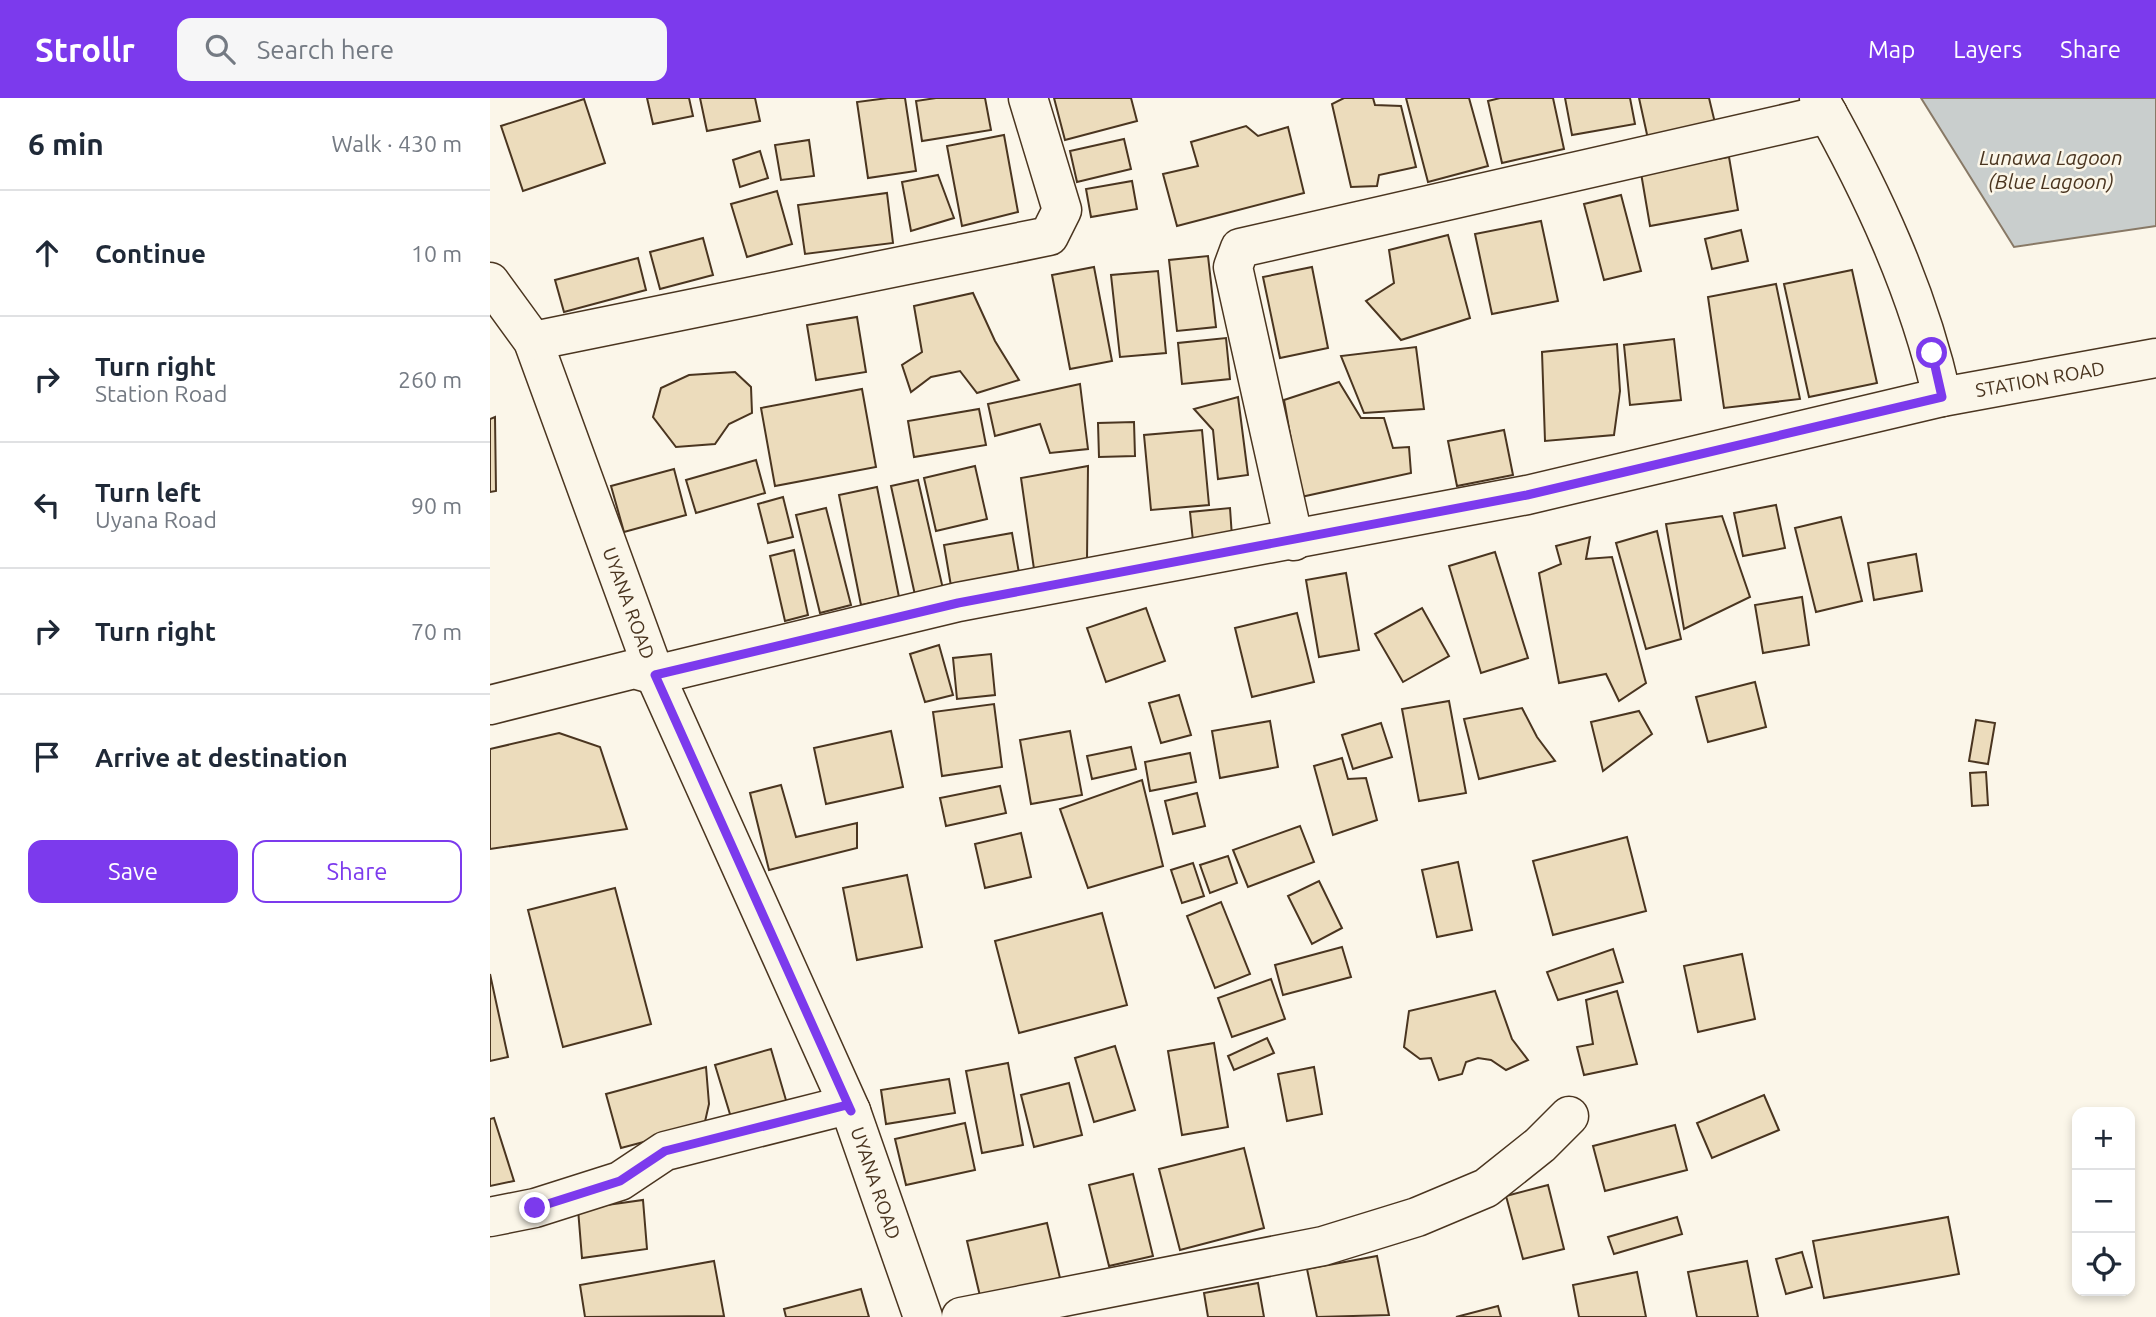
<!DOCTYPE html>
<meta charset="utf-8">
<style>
body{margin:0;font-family:Ubuntu,sans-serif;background:#f6f6f7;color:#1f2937}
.controls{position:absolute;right:21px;bottom:21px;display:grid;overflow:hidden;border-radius:14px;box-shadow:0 4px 10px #0003}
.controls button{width:63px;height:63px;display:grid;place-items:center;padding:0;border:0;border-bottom:2px solid #e0e1e3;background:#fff;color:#1f2937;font:35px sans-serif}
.stop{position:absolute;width:21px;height:21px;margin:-16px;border:5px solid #7c3aed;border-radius:50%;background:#fff}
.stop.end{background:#7c3aed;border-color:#fff;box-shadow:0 2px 7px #0008}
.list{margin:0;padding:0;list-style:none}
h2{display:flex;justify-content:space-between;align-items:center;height:91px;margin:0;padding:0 28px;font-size:30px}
h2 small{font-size:23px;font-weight:400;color:#747a83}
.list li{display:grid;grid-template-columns:46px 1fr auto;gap:21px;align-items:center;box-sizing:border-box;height:126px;padding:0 28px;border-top:2px solid #e0e1e3}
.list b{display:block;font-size:26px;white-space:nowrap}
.list p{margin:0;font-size:23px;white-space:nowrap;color:#747a83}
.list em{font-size:23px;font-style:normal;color:#747a83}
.actions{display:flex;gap:14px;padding:21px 28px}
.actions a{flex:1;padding:16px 0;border:2px solid #7c3aed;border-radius:14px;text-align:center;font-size:24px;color:#7c3aed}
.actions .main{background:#7c3aed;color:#fff}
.icon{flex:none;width:38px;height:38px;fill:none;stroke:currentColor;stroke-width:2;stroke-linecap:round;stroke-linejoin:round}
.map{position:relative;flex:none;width:1666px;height:1219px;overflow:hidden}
header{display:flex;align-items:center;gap:42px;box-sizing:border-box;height:98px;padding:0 35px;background:#7c3aed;color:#fff}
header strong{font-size:33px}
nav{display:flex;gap:38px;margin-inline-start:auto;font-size:24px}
.search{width:490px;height:63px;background:#f6f6f7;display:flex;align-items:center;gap:18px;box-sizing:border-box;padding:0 24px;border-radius:14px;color:#747a83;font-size:26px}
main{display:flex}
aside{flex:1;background:#fff}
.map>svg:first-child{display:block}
.water{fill:#c9cecd;stroke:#887966;stroke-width:2}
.building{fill:#ecdcbc;stroke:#4a3520;stroke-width:2}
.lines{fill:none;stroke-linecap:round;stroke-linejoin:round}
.minor-casing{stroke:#4a3520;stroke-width:41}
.minor{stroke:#fbf6e9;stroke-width:38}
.route{stroke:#7c3aed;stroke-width:9}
.labels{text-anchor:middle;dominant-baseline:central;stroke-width:5;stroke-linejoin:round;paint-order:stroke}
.street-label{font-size:19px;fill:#4a3520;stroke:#fbf6e9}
.water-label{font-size:21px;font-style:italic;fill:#4a3520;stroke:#fbf6e9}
</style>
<header>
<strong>Strollr</strong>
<div class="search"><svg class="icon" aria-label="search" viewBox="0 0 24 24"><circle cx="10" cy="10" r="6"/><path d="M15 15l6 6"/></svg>Search here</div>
<nav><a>Map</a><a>Layers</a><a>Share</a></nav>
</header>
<main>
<aside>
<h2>6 min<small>Walk · 430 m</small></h2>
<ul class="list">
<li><svg class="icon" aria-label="ahead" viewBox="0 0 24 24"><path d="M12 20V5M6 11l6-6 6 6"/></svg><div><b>Continue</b></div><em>10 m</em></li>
<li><svg class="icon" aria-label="right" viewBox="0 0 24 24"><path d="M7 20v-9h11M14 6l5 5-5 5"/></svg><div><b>Turn right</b><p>Station Road</p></div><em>260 m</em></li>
<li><svg class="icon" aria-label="left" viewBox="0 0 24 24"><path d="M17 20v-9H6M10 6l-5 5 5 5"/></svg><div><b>Turn left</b><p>Uyana Road</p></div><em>90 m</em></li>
<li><svg class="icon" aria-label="right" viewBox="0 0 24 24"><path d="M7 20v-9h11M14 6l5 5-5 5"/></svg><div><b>Turn right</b></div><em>70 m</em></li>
<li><svg class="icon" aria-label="arrive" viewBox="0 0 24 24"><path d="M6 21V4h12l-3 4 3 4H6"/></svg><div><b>Arrive at destination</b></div></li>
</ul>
<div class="actions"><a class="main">Save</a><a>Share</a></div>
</aside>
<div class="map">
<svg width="1666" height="1219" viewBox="0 0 1666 1219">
<rect width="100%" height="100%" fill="#fbf6e9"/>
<polygon class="water" points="1431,0 1666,0 1666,128 1524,149"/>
<g class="building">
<polygon points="157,0 199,0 203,18 163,26"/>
<polygon points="210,0 265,0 270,23 217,33"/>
<polygon points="398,0 415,0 426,73 378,80 367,4"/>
<polygon points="446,0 495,0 501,32 432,43 426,3"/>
<polygon points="564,0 641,0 647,23 575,42"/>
<polygon points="854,0 883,0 885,7 911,8 926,69 889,77 887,88 861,89 842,6"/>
<polygon points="916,0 979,0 998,68 938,84"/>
<polygon points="1010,0 1063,0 1074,51 1012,65 998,3"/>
<polygon points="1075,0 1140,0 1145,26 1082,37"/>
<polygon points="1149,0 1219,0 1225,25 1158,41"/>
<polygon points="94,1 115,65 33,93 11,28"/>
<polygon points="756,28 768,38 798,29 814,95 687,128 673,76 708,68 701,44"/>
<polygon points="514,37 528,114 472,128 457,48"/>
<polygon points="634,41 641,71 587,84 580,53"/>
<polygon points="319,42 324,78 291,82 285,47"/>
<polygon points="270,53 278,80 250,89 243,62"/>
<polygon points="1239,59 1248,112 1160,128 1151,75"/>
<polygon points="448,77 464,120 421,133 412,84"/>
<polygon points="642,83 647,111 601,119 596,91"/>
<polygon points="287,93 302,146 257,159 241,106"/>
<polygon points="397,95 403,145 315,156 308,107"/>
<polygon points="1131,97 1151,173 1114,182 1094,106"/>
<polygon points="1051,123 1068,203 1002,216 985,136"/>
<polygon points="1251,132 1258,163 1222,171 1215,141"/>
<polygon points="958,137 980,220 911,242 876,203 904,185 899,152"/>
<polygon points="213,140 223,177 170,191 160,154"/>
<polygon points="718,158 726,229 687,233 679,162"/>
<polygon points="148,160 156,192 74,214 65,182"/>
<polygon points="604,169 622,263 580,271 562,177"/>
<polygon points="822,169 838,250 790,260 773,179"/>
<polygon points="1362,172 1387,285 1319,299 1294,186"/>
<polygon points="668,173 676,255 630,259 621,177"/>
<polygon points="1286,186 1310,301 1234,310 1218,199"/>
<polygon points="483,195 505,243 529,282 487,295 470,273 441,279 421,294 412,267 432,254 424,208"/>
<polygon points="367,219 376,274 326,282 317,227"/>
<polygon points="736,240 740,281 692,286 688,245"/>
<polygon points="1184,241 1191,302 1140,307 1134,247"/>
<polygon points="1127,246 1130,293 1124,337 1055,343 1052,254"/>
<polygon points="926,249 934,311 874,315 851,258"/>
<polygon points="245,274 261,289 262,315 239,326 225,346 186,349 163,319 171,290 199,277"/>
<polygon points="849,284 871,320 894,320 903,350 919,349 921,375 811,399 794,302"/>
<polygon points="590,286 598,351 560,355 550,326 505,338 498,306"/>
<polygon points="372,291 386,369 285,388 271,310"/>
<polygon points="748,299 758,377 728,381 723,332 704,311"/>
<polygon points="489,311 496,347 424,359 418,323"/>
<polygon points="5,319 6,393 0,394 0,321"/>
<polygon points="644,324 645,358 609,359 608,325"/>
<polygon points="712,332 719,407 661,412 654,337"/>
<polygon points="1014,332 1023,377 967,388 958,343"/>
<polygon points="266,362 275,395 206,415 196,382"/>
<polygon points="485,368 497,421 446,433 434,380"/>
<polygon points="598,368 597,463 544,471 531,380"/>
<polygon points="184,371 196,417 134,434 121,388"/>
<polygon points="428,382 453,491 425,497 401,388"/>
<polygon points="387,389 409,499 371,507 349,397"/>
<polygon points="293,399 303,439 278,445 268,406"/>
<polygon points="1286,407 1295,450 1253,458 1244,415"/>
<polygon points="336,410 361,507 330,515 306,417"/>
<polygon points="740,410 742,439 703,443 700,414"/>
<polygon points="1232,418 1260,499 1194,531 1176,426"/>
<polygon points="1351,419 1372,503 1326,514 1305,430"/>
<polygon points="1167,433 1191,541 1156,551 1126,445"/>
<polygon points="522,435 529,475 461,488 454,447"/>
<polygon points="1100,439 1096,461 1122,459 1156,585 1129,603 1116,576 1069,585 1049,475 1071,466 1066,448"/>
<polygon points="304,452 318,517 295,523 280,458"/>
<polygon points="1005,454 1038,560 991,575 959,468"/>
<polygon points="1426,456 1432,493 1384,502 1378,465"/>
<polygon points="856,475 869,552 829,559 816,482"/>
<polygon points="1312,499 1319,547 1273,555 1265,507"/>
<polygon points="656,510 675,563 616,584 597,530"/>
<polygon points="932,510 959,558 913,584 885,536"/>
<polygon points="807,515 824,584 762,599 745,530"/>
<polygon points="449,547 463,597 435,604 420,556"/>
<polygon points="501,556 505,597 467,601 463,560"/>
<polygon points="1265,584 1276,629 1218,644 1206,599"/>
<polygon points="689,597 701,637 671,645 659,605"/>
<polygon points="959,603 976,695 929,703 912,611"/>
<polygon points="504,606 512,669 452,678 443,614"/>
<polygon points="1032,610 1047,639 1065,663 989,681 974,621"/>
<polygon points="1149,613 1162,636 1113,673 1101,624"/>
<polygon points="1486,622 1505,625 1498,666 1479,663"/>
<polygon points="780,623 788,669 730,680 722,633"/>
<polygon points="891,625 902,659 863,671 852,637"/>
<polygon points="401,633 413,689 336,706 324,650"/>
<polygon points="580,633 592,697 541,706 530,642"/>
<polygon points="69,635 110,649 137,731 0,751 0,651"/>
<polygon points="641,649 646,671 602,681 597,658"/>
<polygon points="700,655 706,684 660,693 655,664"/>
<polygon points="852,660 858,681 876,680 887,722 843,737 824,668"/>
<polygon points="1496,674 1498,707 1482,708 1480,675"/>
<polygon points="652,682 673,768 598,790 570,711"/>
<polygon points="291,687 306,739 367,725 367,750 279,772 260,695"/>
<polygon points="510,688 516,715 456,728 450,700"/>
<polygon points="707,695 715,728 683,736 675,703"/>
<polygon points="810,728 824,764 758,789 743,752"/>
<polygon points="531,735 541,779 495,790 485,746"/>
<polygon points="1137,739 1156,813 1063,837 1043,763"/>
<polygon points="738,758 747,785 720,795 710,767"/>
<polygon points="968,764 982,832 947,839 932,772"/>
<polygon points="703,765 714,798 692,805 681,772"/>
<polygon points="417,777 432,849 367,862 353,790"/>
<polygon points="829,783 852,830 822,846 798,798"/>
<polygon points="125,790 161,926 73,949 38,812"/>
<polygon points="731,804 760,876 725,890 697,818"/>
<polygon points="612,815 637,907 529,935 505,843"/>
<polygon points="852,849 861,879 793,897 785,867"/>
<polygon points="1123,851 1133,884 1068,902 1057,874"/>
<polygon points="1252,856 1265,921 1208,934 1194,868"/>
<polygon points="0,876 18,959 0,963"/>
<polygon points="781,881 795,921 742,939 728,900"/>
<polygon points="1005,893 1022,941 1038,962 1016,972 1001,962 988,960 976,964 972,976 949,982 941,960 930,961 914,949 919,913"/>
<polygon points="1127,893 1147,966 1094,977 1087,949 1103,946 1096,902"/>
<polygon points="777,940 784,955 744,972 738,958"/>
<polygon points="724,945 738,1029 692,1037 678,953"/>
<polygon points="625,948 645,1012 604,1024 585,960"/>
<polygon points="281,951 298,1009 243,1026 225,967"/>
<polygon points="518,965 533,1047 492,1055 476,973"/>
<polygon points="216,969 219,1006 214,1028 131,1050 116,996"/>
<polygon points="824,969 832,1016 797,1023 788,976"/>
<polygon points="459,981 465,1015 396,1026 391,992"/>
<polygon points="579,985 592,1037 544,1049 531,997"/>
<polygon points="1274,997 1289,1032 1222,1060 1207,1025"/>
<polygon points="4,1020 24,1083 0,1088 0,1021"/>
<polygon points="475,1025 485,1072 416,1087 405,1041"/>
<polygon points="1185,1027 1197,1072 1115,1093 1103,1048"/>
<polygon points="754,1050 774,1130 690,1152 669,1071"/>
<polygon points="643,1076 663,1158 619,1168 599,1087"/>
<polygon points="1058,1087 1074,1151 1033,1161 1016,1098"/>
<polygon points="153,1102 157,1151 92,1160 88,1111"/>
<polygon points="1187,1119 1192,1136 1124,1156 1118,1139"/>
<polygon points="1458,1119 1469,1176 1334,1200 1323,1143"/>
<polygon points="557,1125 570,1180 490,1198 477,1143"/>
<polygon points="1312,1154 1322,1189 1296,1196 1286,1161"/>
<polygon points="887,1158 899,1217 827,1219 817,1171"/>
<polygon points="224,1163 234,1218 95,1219 90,1187"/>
<polygon points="1257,1163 1268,1219 1207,1219 1198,1174"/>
<polygon points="1147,1174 1156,1219 1089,1219 1083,1187"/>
<polygon points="768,1185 774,1219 718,1219 714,1195"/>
<polygon points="371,1191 379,1219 296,1219 294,1211"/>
<polygon points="1008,1208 1011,1219 966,1219"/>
</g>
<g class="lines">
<defs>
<g id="minor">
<path d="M1329,0C1382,94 1428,192 1452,299"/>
<polyline points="0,184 43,243 165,577 361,1013 433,1219"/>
<polyline points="43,243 559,138 572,112 538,0"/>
<polyline points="804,443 743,169 750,150 1338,16"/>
<polyline points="0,607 144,571 165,577 468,504 1037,397 1452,299 1666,260"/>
<polyline points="0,1119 45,1110 130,1083 175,1053 357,1007 361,1013"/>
<polyline points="471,1219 833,1148 927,1119 996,1090 1050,1047 1079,1018"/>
</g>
</defs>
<use href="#minor" class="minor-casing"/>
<use href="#minor" class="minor"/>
</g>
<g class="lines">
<polyline class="route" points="45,1110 130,1083 175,1053 357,1007 361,1013 165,577 468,505 1037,397 1452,299 1442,255"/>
</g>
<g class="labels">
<g class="street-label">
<text transform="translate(1550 281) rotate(-10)">STATION ROAD</text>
<text transform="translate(139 505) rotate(70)">UYANA ROAD</text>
<text transform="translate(386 1085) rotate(71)">UYANA ROAD</text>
</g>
<g class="water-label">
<text x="1561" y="59">Lunawa Lagoon<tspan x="1561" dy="24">(Blue Lagoon)</tspan></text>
</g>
</g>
</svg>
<div class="controls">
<button>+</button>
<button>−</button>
<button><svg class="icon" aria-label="locate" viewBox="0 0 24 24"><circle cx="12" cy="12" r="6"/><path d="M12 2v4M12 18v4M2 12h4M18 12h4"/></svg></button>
</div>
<div class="stop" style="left:1442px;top:255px"></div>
<div class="stop end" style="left:45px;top:1110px"></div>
</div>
</main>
